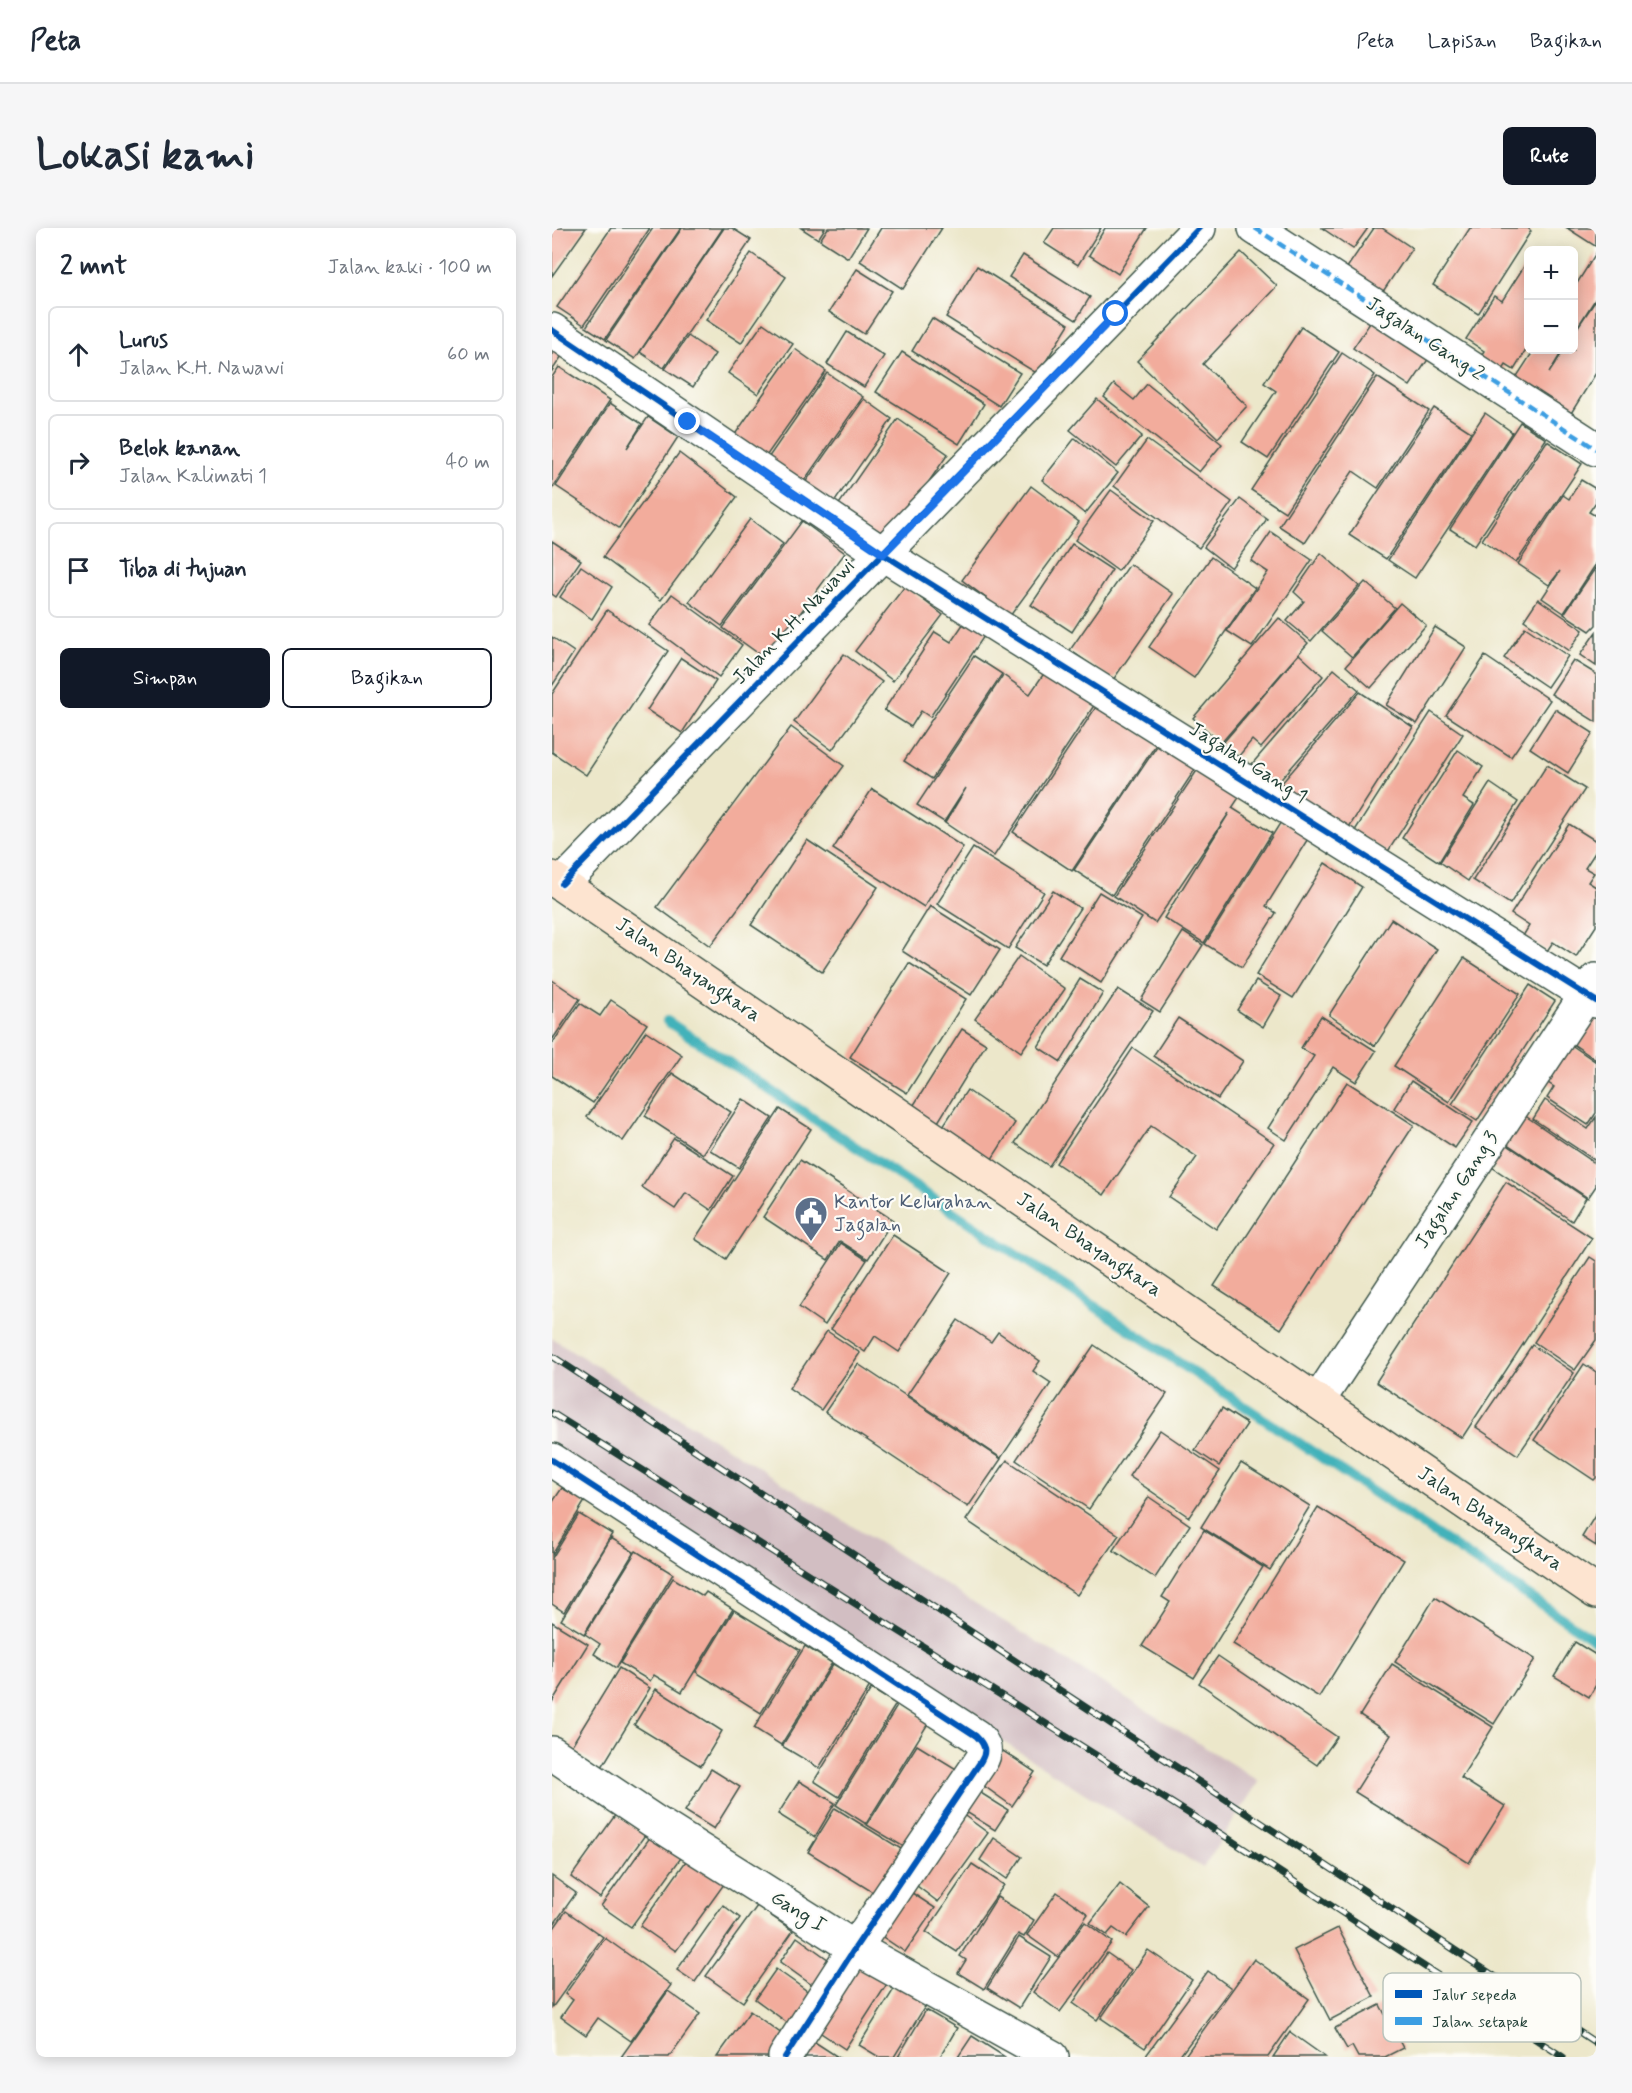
<!DOCTYPE html>
<html lang="id">
<meta charset="utf-8">
<style>
body{margin:0;font-family:Mynerve,sans-serif;background:#f6f6f7;color:#1f2937}
.controls{position:absolute;right:18px;top:18px;display:grid;overflow:hidden;border-radius:9px;box-shadow:0 3px 15px #0003}
.controls button{width:54px;height:54px;display:grid;place-items:center;padding:0;border:0;border-bottom:2px solid #e0e1e3;background:#fff;color:#1f2937;font:30px sans-serif}
.stop{position:absolute;width:18px;height:18px;margin:-14px;border:4px solid #1a73e8;border-radius:50%;background:#fff}
.stop.end{background:#1a73e8;border-color:#fff;box-shadow:0 2px 6px #0008}
.list{margin:0;padding:0;list-style:none}
h2{display:flex;justify-content:space-between;align-items:center;height:78px;margin:0;padding:0 24px;font-size:26px}
h2 small{font-size:20px;font-weight:400;color:#747a83}
.list li{display:grid;grid-template-columns:39px 1fr auto;gap:18px;align-items:center;box-sizing:border-box;height:96px;margin:0 12px 12px;padding:0 12px;border:2px solid #e0e1e3;border-radius:9px}
.list b{display:block;font-size:22px;white-space:nowrap}
.list p{margin:0;font-size:20px;white-space:nowrap;color:#747a83}
.list em{font-size:20px;font-style:normal;color:#747a83}
.actions{display:flex;gap:12px;padding:18px 24px}
.actions a{flex:1;padding:14px 0;border:2px solid #111827;border-radius:9px;text-align:center;font-size:21px;color:#111827}
.actions .main{background:#111827;color:#fff}
.icon{flex:none;width:33px;height:33px;fill:none;stroke:currentColor;stroke-width:2;stroke-linecap:round;stroke-linejoin:round}
.map{position:relative;flex:none;width:1044px;height:1829px;overflow:hidden;border-radius:9px}
header{display:flex;align-items:center;gap:36px;box-sizing:border-box;height:84px;padding:0 30px;background:#fff;border-bottom:2px solid #e0e1e3}
header strong{font-size:28px}
nav{display:flex;gap:33px;margin-inline-start:auto;font-size:21px}
.intro{display:flex;align-items:center;justify-content:space-between;box-sizing:border-box;height:144px;padding:0 36px}
h1{margin:0;font-size:42px}
.button{padding:15px 27px;border-radius:9px;background:#111827;color:#fff;font-size:21px;font-weight:700}
main{display:flex;gap:36px;padding:0 36px}
aside{flex:1;background:#fff;border-radius:9px;box-shadow:0 3px 15px #0003}
.map>svg:first-child{display:block}
.industrial{fill:#d2bec2}
.lines{fill:none;stroke-linecap:round;stroke-linejoin:round}
.stream{stroke:#42b2ba;stroke-width:10}
.building{fill:#f2ac9c}
.minor-casing{stroke:#3e564a;stroke-width:36}
.secondary-casing{stroke:#3e564a;stroke-width:36}
.minor{stroke:#fff;stroke-width:33}
.secondary{stroke:#fde4d0;stroke-width:33}
.rail-casing{stroke:#1f3d34;stroke-width:7}
.rail{stroke:#fdfcf7;stroke-width:4.5;stroke-dasharray:14;stroke-linecap:butt}
.quiet{stroke:#3c9ee2;stroke-width:4.5;stroke-dasharray:9 4.5;stroke-linecap:butt}
.cycleway-casing{stroke:#fdfcf7;stroke-width:10}
.cycleway{stroke:#0057b8;stroke-width:6}
.route{stroke:#1a73e8;stroke-width:8}
.labels{text-anchor:middle;dominant-baseline:central;stroke-width:4.5;stroke-linejoin:round;paint-order:stroke}
.street-label{font-size:20px;fill:#1f3d34;stroke:#fdfcf7}
.service-label{font-size:20px;fill:#4e5e75;stroke:#fdfcf7;text-anchor:start}
.key{fill:#fdfcf7;stroke:#bac3bc;stroke-width:1.5}
.key-label{font-size:16px;fill:#1f3d34}
</style>
<header>
<strong>Peta</strong>
<nav><a>Peta</a><a>Lapisan</a><a>Bagikan</a></nav>
</header>
<div class="intro"><h1>Lokasi kami</h1><a class="button">Rute</a></div>
<main>
<aside>
<h2>2 mnt<small>Jalan kaki · 100 m</small></h2>
<ul class="list">
<li><svg class="icon" aria-label="ahead" viewBox="0 0 24 24"><path d="M12 20V5M6 11l6-6 6 6"/></svg><div><b>Lurus</b><p>Jalan K.H. Nawawi</p></div><em>60 m</em></li>
<li><svg class="icon" aria-label="right" viewBox="0 0 24 24"><path d="M7 20v-9h11M14 6l5 5-5 5"/></svg><div><b>Belok kanan</b><p>Jalan Kalimati 1</p></div><em>40 m</em></li>
<li><svg class="icon" aria-label="arrive" viewBox="0 0 24 24"><path d="M6 21V4h12l-3 4 3 4H6"/></svg><div><b>Tiba di tujuan</b></div></li>
</ul>
<div class="actions"><a class="main">Simpan</a><a>Bagikan</a></div>
</aside>
<div class="map">
<svg width="1044" height="1829" viewBox="0 0 1044 1829">
<rect width="100%" height="100%" fill="#fdfcf7"/>
<filter id="ink" filterUnits="userSpaceOnUse"><feTurbulence type="fractalNoise" baseFrequency=".0167" numOctaves="2"/><feDisplacementMap in="SourceGraphic" scale="12" xChannelSelector="R" yChannelSelector="G"/><feConvolveMatrix kernelMatrix="1 2 1 2 8 2 1 2 1" color-interpolation-filters="sRGB"/></filter>
<filter id="wash" filterUnits="userSpaceOnUse"><feTurbulence type="fractalNoise" baseFrequency=".008" numOctaves="4" result="noise"/><feDisplacementMap in="SourceGraphic" scale="24" xChannelSelector="R" yChannelSelector="G"/><feGaussianBlur stdDeviation="1.35" result="paint"/><feColorMatrix in="noise" values="0 0 0 0 0 0 0 0 0 0 0 0 0 0 0 0 0 1.4 0 .05"/><feComposite in="paint" operator="in"/></filter>
<g filter="url(#wash)">
<rect width="100%" height="100%" fill="#ece7ca"/>
<polygon class="industrial" points="0,1110 707,1553 651,1640 198,1354 0,1223"/>
<g class="lines">
<polyline class="stream" points="115,793 1044,1413"/>
</g>
<g id="blocks">
<g class="building">
<polygon points="0,0 34,0 0,48"/>
<polygon points="59,0 98,0 32,97 5,79"/>
<polygon points="101,0 129,0 53,111 34,99"/>
<polygon points="130,0 171,0 83,131 54,112"/>
<polygon points="172,0 180,0 199,12 112,140 88,124"/>
<polygon points="249,0 273,0 266,11"/>
<polygon points="276,0 315,0 296,30 268,12"/>
<polygon points="329,0 390,0 351,61 308,33"/>
<polygon points="502,0 549,0 526,37 492,15"/>
<polygon points="553,0 595,0 566,46 537,27"/>
<polygon points="770,0 816,0 801,21"/>
<polygon points="822,0 830,0 860,20 824,74 788,50"/>
<polygon points="918,0 976,0 979,3 926,86 881,57"/>
<polygon points="1015,0 1044,0 1044,16 1043,18"/>
<polygon points="689,24 725,58 651,136 695,178 666,210 585,133"/>
<polygon points="199,25 234,49 189,115 154,92"/>
<polygon points="1044,25 1044,70 1023,103 1044,72 1044,145 1013,195 958,159 982,122 1011,122 997,145 1012,122 1022,122 1022,60"/>
<polygon points="471,27 538,69 524,92 457,49"/>
<polygon points="976,32 976,119 962,142 954,137 949,145 927,131 932,123 914,111 942,68 950,73"/>
<polygon points="425,38 517,96 486,146 394,89"/>
<polygon points="305,41 340,63 312,106 277,84"/>
<polygon points="380,90 468,145 447,178 360,123"/>
<polygon points="820,92 877,130 858,158 801,120"/>
<polygon points="211,95 241,116 206,166 176,145"/>
<polygon points="749,99 787,124 716,231 690,214 724,163 712,155"/>
<polygon points="295,104 332,128 312,159 275,136"/>
<polygon points="0,106 17,117 0,143"/>
<polygon points="136,108 163,126 141,159 113,141"/>
<polygon points="243,121 274,143 210,234 179,212"/>
<polygon points="350,124 432,176 407,216 324,164"/>
<polygon points="790,125 823,147 733,284 699,262"/>
<polygon points="7,139 58,172 0,261 0,149"/>
<polygon points="275,145 311,169 249,257 214,233"/>
<polygon points="825,149 877,183 826,260 801,243 753,315 727,298"/>
<polygon points="562,156 582,172 595,156 670,216 647,244 552,169"/>
<polygon points="312,171 340,191 279,279 250,259"/>
<polygon points="545,171 590,208 564,239 518,202"/>
<polygon points="58,175 90,196 75,220 96,189 126,209 67,300 4,258"/>
<polygon points="882,180 919,204 834,331 797,307"/>
<polygon points="933,185 960,204 863,350 836,332"/>
<polygon points="346,191 396,226 333,317 283,282"/>
<polygon points="968,194 994,211 923,317 898,301"/>
<polygon points="523,210 566,245 533,286 490,252"/>
<polygon points="595,212 680,274 647,320 562,258"/>
<polygon points="995,213 1030,236 964,335 930,312"/>
<polygon points="127,225 185,269 109,372 51,329"/>
<polygon points="1029,252 1044,261 1044,274 1037,284 1044,288 1044,336 1012,385 990,370 1008,343 997,357 966,336 1011,267 1017,271"/>
<polygon points="479,258 527,294 458,388 410,352"/>
<polygon points="559,262 602,293 566,343 523,312"/>
<polygon points="688,271 715,291 679,340 652,319"/>
<polygon points="198,291 231,316 170,398 137,374"/>
<polygon points="250,293 293,325 214,431 171,400"/>
<polygon points="719,304 760,332 700,419 675,403 716,344 699,333"/>
<polygon points="0,313 29,332 4,369 0,366"/>
<polygon points="520,316 560,342 520,404 479,377"/>
<polygon points="769,325 807,358 759,413 735,393 752,373 742,364"/>
<polygon points="659,329 703,360 642,450 597,419"/>
<polygon points="578,336 621,366 561,452 518,422"/>
<polygon points="29,338 60,359 40,391 8,369"/>
<polygon points="1044,339 1044,397 1038,403 1012,386"/>
<polygon points="813,354 843,380 800,429 770,403"/>
<polygon points="353,358 391,387 341,453 303,423"/>
<polygon points="120,366 190,417 167,449 97,397"/>
<polygon points="986,371 1031,402 1017,423 972,392"/>
<polygon points="848,375 874,397 819,460 794,438"/>
<polygon points="55,382 116,423 34,547 0,524 0,466"/>
<polygon points="416,389 436,402 378,489 369,483 359,499 332,482 383,404 399,414"/>
<polygon points="727,390 756,415 669,515 641,490"/>
<polygon points="883,399 914,419 865,496 834,477"/>
<polygon points="973,399 1016,428 995,459 952,430"/>
<polygon points="1044,404 1044,438 1028,427"/>
<polygon points="0,409 22,424 0,458"/>
<polygon points="292,426 330,454 280,522 242,494"/>
<polygon points="747,426 771,448 709,520 700,512 686,529 670,516"/>
<polygon points="422,428 450,446 380,551 352,533"/>
<polygon points="933,428 998,472 959,529 894,487"/>
<polygon points="129,430 164,453 130,505 95,482"/>
<polygon points="1021,432 1044,446 1044,494 999,466"/>
<polygon points="495,441 545,473 442,628 393,595 414,560 392,594 365,577 451,447 478,466"/>
<polygon points="782,441 807,462 724,557 700,536"/>
<polygon points="808,464 861,499 792,607 723,563"/>
<polygon points="546,476 605,515 520,643 461,604"/>
<polygon points="1003,481 1041,505 1016,545 978,520"/>
<polygon points="879,484 911,506 835,625 802,604"/>
<polygon points="239,499 292,538 158,718 105,679"/>
<polygon points="609,512 646,537 560,667 522,642"/>
<polygon points="906,522 931,539 911,570 922,577 887,634 850,610"/>
<polygon points="995,537 1033,561 958,676 921,652"/>
<polygon points="648,538 690,565 680,580 720,605 652,715 612,690 677,585 603,695 562,668"/>
<polygon points="938,555 966,574 916,653 888,634"/>
<polygon points="320,561 411,619 372,679 281,621"/>
<polygon points="730,592 757,609 714,678 724,685 690,739 653,716"/>
<polygon points="1017,596 1044,613 1044,623 1033,640 1042,645 1036,654 1044,659 1044,698 1024,729 1001,714 995,723 971,708 977,698 959,686"/>
<polygon points="255,612 326,659 270,744 199,697"/>
<polygon points="421,620 492,664 456,721 385,676"/>
<polygon points="773,635 810,659 741,770 704,747"/>
<polygon points="501,663 528,680 491,737 463,720"/>
<polygon points="547,664 590,690 549,755 507,728"/>
<polygon points="378,678 448,722 419,767 350,723"/>
<polygon points="839,691 885,721 823,818 777,787"/>
<polygon points="631,704 651,717 608,784 589,772"/>
<polygon points="467,728 513,761 469,824 423,791"/>
<polygon points="912,730 968,766 897,874 842,838"/>
<polygon points="357,735 414,771 355,865 298,829"/>
<polygon points="528,751 551,765 509,834 486,819"/>
<polygon points="0,752 28,771 0,812"/>
<polygon points="704,753 729,768 711,799 685,782"/>
<polygon points="978,757 1003,773 925,893 900,876"/>
<polygon points="566,761 601,783 497,938 463,915"/>
<polygon points="59,772 95,796 41,875 0,848 0,816 28,775 48,788"/>
<polygon points="1044,782 1044,832 1014,811"/>
<polygon points="769,788 824,823 804,854 781,839 734,912 716,900 762,828 749,820"/>
<polygon points="626,790 691,833 666,871 601,828"/>
<polygon points="410,801 434,816 383,899 358,883"/>
<polygon points="94,803 130,827 71,913 35,889"/>
<polygon points="1012,812 1044,834 1044,885 1036,897 995,870 1002,859 987,849"/>
<polygon points="581,820 722,915 664,1001 617,969 645,929 599,898 552,967 504,935"/>
<polygon points="120,845 179,884 151,926 93,888"/>
<polygon points="859,853 921,894 903,920 842,880"/>
<polygon points="795,854 862,897 729,1101 662,1058"/>
<polygon points="415,862 463,895 438,934 389,901"/>
<polygon points="191,871 220,890 187,940 158,922"/>
<polygon points="993,872 1036,901 1044,889 1044,933 981,891"/>
<polygon points="228,881 259,901 174,1031 143,1011"/>
<polygon points="966,883 1044,936 1044,958 1036,970 948,911"/>
<polygon points="122,910 181,948 159,982 134,965 123,981 90,959"/>
<polygon points="945,910 1034,970 1020,993 931,933"/>
<polygon points="248,932 341,992 316,1031 288,1013 276,1032 211,989"/>
<polygon points="954,954 1040,1010 910,1210 824,1154"/>
<polygon points="341,1007 399,1045 347,1124 323,1108 313,1124 279,1101"/>
<polygon points="289,1015 315,1032 273,1097 247,1079"/>
<polygon points="1038,1029 1044,1033 1044,1112 1023,1142 982,1114"/>
<polygon points="406,1092 439,1114 446,1104 488,1133 481,1143 499,1155 449,1230 355,1167"/>
<polygon points="275,1103 308,1125 269,1182 237,1160"/>
<polygon points="542,1117 615,1166 537,1281 464,1232"/>
<polygon points="980,1117 1022,1145 966,1227 924,1199"/>
<polygon points="306,1136 449,1231 416,1279 273,1184"/>
<polygon points="1032,1136 1044,1144 1044,1250 1042,1252 982,1212"/>
<polygon points="670,1180 695,1196 667,1238 643,1222"/>
<polygon points="608,1202 668,1243 637,1289 577,1248"/>
<polygon points="455,1232 567,1307 525,1367 414,1292"/>
<polygon points="689,1235 758,1278 718,1342 649,1299"/>
<polygon points="10,1260 33,1273 0,1327 0,1275"/>
<polygon points="597,1269 638,1297 603,1350 561,1322"/>
<polygon points="766,1279 852,1332 767,1469 681,1416"/>
<polygon points="27,1286 60,1306 12,1384 0,1376 0,1330"/>
<polygon points="1044,1286 1044,1318 1030,1309"/>
<polygon points="652,1302 711,1339 642,1450 590,1418 618,1374 610,1369"/>
<polygon points="59,1310 82,1324 32,1406 9,1392"/>
<polygon points="84,1323 121,1346 64,1440 42,1426 48,1416 33,1406"/>
<polygon points="121,1350 151,1368 154,1364 181,1381 130,1464 102,1447 98,1453 68,1435"/>
<polygon points="883,1369 983,1431 942,1496 843,1434"/>
<polygon points="182,1382 248,1422 209,1485 144,1444"/>
<polygon points="0,1394 36,1416 0,1474"/>
<polygon points="1023,1414 1044,1427 1044,1457 1037,1469 1002,1448"/>
<polygon points="253,1418 280,1435 229,1517 202,1500"/>
<polygon points="666,1428 785,1509 765,1537 647,1455"/>
<polygon points="281,1436 318,1458 267,1540 230,1518"/>
<polygon points="840,1436 941,1499 909,1550 953,1578 917,1635 803,1564 839,1507 808,1487"/>
<polygon points="67,1440 98,1460 50,1539 18,1520"/>
<polygon points="104,1461 170,1503 149,1538 82,1497"/>
<polygon points="319,1461 344,1476 287,1569 262,1553"/>
<polygon points="347,1475 377,1494 314,1596 284,1577"/>
<polygon points="365,1517 406,1542 357,1622 315,1597"/>
<polygon points="451,1523 483,1544 460,1578 428,1555"/>
<polygon points="159,1541 188,1559 162,1601 133,1583"/>
<polygon points="247,1553 283,1575 263,1609 226,1586"/>
<polygon points="424,1562 456,1582 443,1602 411,1582"/>
<polygon points="283,1580 354,1624 327,1668 256,1624"/>
<polygon points="406,1583 436,1605 386,1674 356,1651"/>
<polygon points="64,1586 93,1607 48,1670 19,1649"/>
<polygon points="104,1601 134,1623 79,1699 49,1678"/>
<polygon points="442,1610 470,1629 455,1651 428,1632"/>
<polygon points="139,1626 175,1652 124,1723 88,1698"/>
<polygon points="420,1636 452,1657 405,1724 374,1704"/>
<polygon points="0,1648 24,1665 0,1699"/>
<polygon points="568,1656 597,1679 574,1709 561,1700 555,1707 538,1695"/>
<polygon points="351,1659 383,1680 353,1724 322,1703"/>
<polygon points="505,1664 536,1686 506,1729 475,1707"/>
<polygon points="445,1669 482,1692 472,1709 466,1706 432,1761 406,1745 414,1732 408,1728"/>
<polygon points="171,1677 188,1690 143,1754 125,1742"/>
<polygon points="205,1678 241,1703 191,1774 154,1748"/>
<polygon points="14,1683 51,1709 0,1780 0,1703"/>
<polygon points="533,1694 560,1714 508,1784 481,1764"/>
<polygon points="786,1700 822,1769 778,1792 742,1722"/>
<polygon points="245,1709 284,1737 267,1762 228,1734"/>
<polygon points="467,1709 499,1729 467,1780 435,1760"/>
<polygon points="53,1710 119,1757 79,1813 46,1790 34,1807 9,1789 21,1772 13,1766"/>
<polygon points="596,1722 640,1752 593,1820 549,1790"/>
<polygon points="555,1725 579,1742 545,1792 521,1775"/>
<polygon points="702,1731 757,1771 716,1829 632,1829"/>
<polygon points="301,1735 335,1756 293,1821 260,1799"/>
<polygon points="224,1741 265,1770 244,1801 203,1771"/>
<polygon points="656,1743 679,1760 627,1829 593,1829"/>
<polygon points="347,1753 377,1772 342,1829 327,1829 307,1817"/>
<polygon points="116,1763 148,1786 117,1829 69,1829"/>
<polygon points="828,1777 851,1820 833,1829 806,1829 800,1818 795,1821 783,1800"/>
<polygon points="374,1782 405,1800 388,1829 346,1829"/>
<polygon points="198,1783 238,1812 226,1829 165,1829"/>
<polygon points="738,1804 773,1829 721,1829"/>
<polygon points="420,1808 453,1829 406,1829"/>
<polygon points="255,1809 286,1829 241,1829"/>
</g>
</g>
</g>
<g filter="url(#ink)">
<use href="#blocks" fill-opacity="0" stroke="#3e564a" stroke-width="1.5"/>
<g class="lines">
<defs>
<g id="minor">
<polyline points="703,0 1044,221"/>
<polyline points="0,102 331,326 1044,773"/>
<polyline points="10,656 647,0"/>
<polyline points="766,1173 1044,752"/>
<path d="M0,1232L424,1508C433,1517 435,1523 429,1533L303,1720L233,1829"/>
<polyline points="0,1525 100,1592 303,1720 500,1829"/>
</g>
<polyline id="secondary" points="0,650 1044,1364"/>
</defs>
<use href="#minor" class="minor-casing"/>
<use href="#secondary" class="secondary-casing"/>
<use href="#minor" class="minor"/>
<use href="#secondary" class="secondary"/>
<defs>
<g id="rail">
<polyline points="0,1128 1044,1815"/>
<polyline points="0,1185 671,1607 1011,1829"/>
</g>
</defs>
<use href="#rail" class="rail-casing"/>
<use href="#rail" class="rail"/>
<polyline class="quiet" points="703,0 1044,221"/>
<defs>
<g id="cycleway">
<polyline points="0,102 331,326 1044,773"/>
<polyline points="10,656 647,0"/>
<path d="M0,1232L424,1508C433,1517 435,1523 429,1533L303,1720L233,1829"/>
</g>
</defs>
<use href="#cycleway" class="cycleway-casing"/>
<use href="#cycleway" class="cycleway"/>
</g>
</g>
<g class="lines" filter="url(#ink)">
<polyline class="route" points="136,194 331,326 564,86"/>
</g>
<defs>
<symbol id="civic-pin" viewBox="-11 -11 22 30"><path d="M0 17L-7.5 6A9.5 9.5 0 1 1 7.5 6Z" fill="#5c6f8a" stroke="#fdfcf7"/><path d="M-.6-6.5H3V-4.5H.6V-3L4-1V1h2V6H-6V1h2V-1L-.6-3ZM-1.2 2.5V6h2.4V2.5Z" fill="#fff"/></symbol>
</defs>
<g fill-rule="evenodd">
<use href="#civic-pin" x="240" y="966" width="38" height="52"/>
</g>
<g class="labels">
<g class="street-label">
<text transform="translate(873 111) rotate(33)">Jagalan Gang 2</text>
<text transform="translate(242 394) rotate(-46)">Jalan K.H. Nawawi</text>
<text transform="translate(696 535) rotate(32)">Jagalan Gang 1</text>
<text transform="translate(136 742) rotate(34)">Jalan Bhayangkara</text>
<text transform="translate(905 962) rotate(-57)">Jagalan Gang 3</text>
<text transform="translate(537 1017) rotate(34)">Jalan Bhayangkara</text>
<text transform="translate(938 1291) rotate(34)">Jalan Bhayangkara</text>
<text transform="translate(246 1684) rotate(32)">Gang I</text>
</g>
<g class="service-label">
<text x="282" y="974">Kantor Kelurahan<tspan x="282" dy="23">Jagalan</tspan></text>
</g>
</g>
<rect x="831" y="1745" width="198" height="69" rx="9" class="key"/>
<rect x="843" y="1762" width="27" height="8" fill="#0057b8"/>
<rect x="843" y="1789" width="27" height="8" fill="#3c9ee2"/>
<g class="key-label">
<text x="880" y="1772">Jalur sepeda</text>
<text x="880" y="1799">Jalan setapak</text>
</g>
</svg>
<div class="controls">
<button>+</button>
<button>−</button>
</div>
<div class="stop" style="left:564px;top:86px"></div>
<div class="stop end" style="left:136px;top:194px"></div>
</div>
</main>
